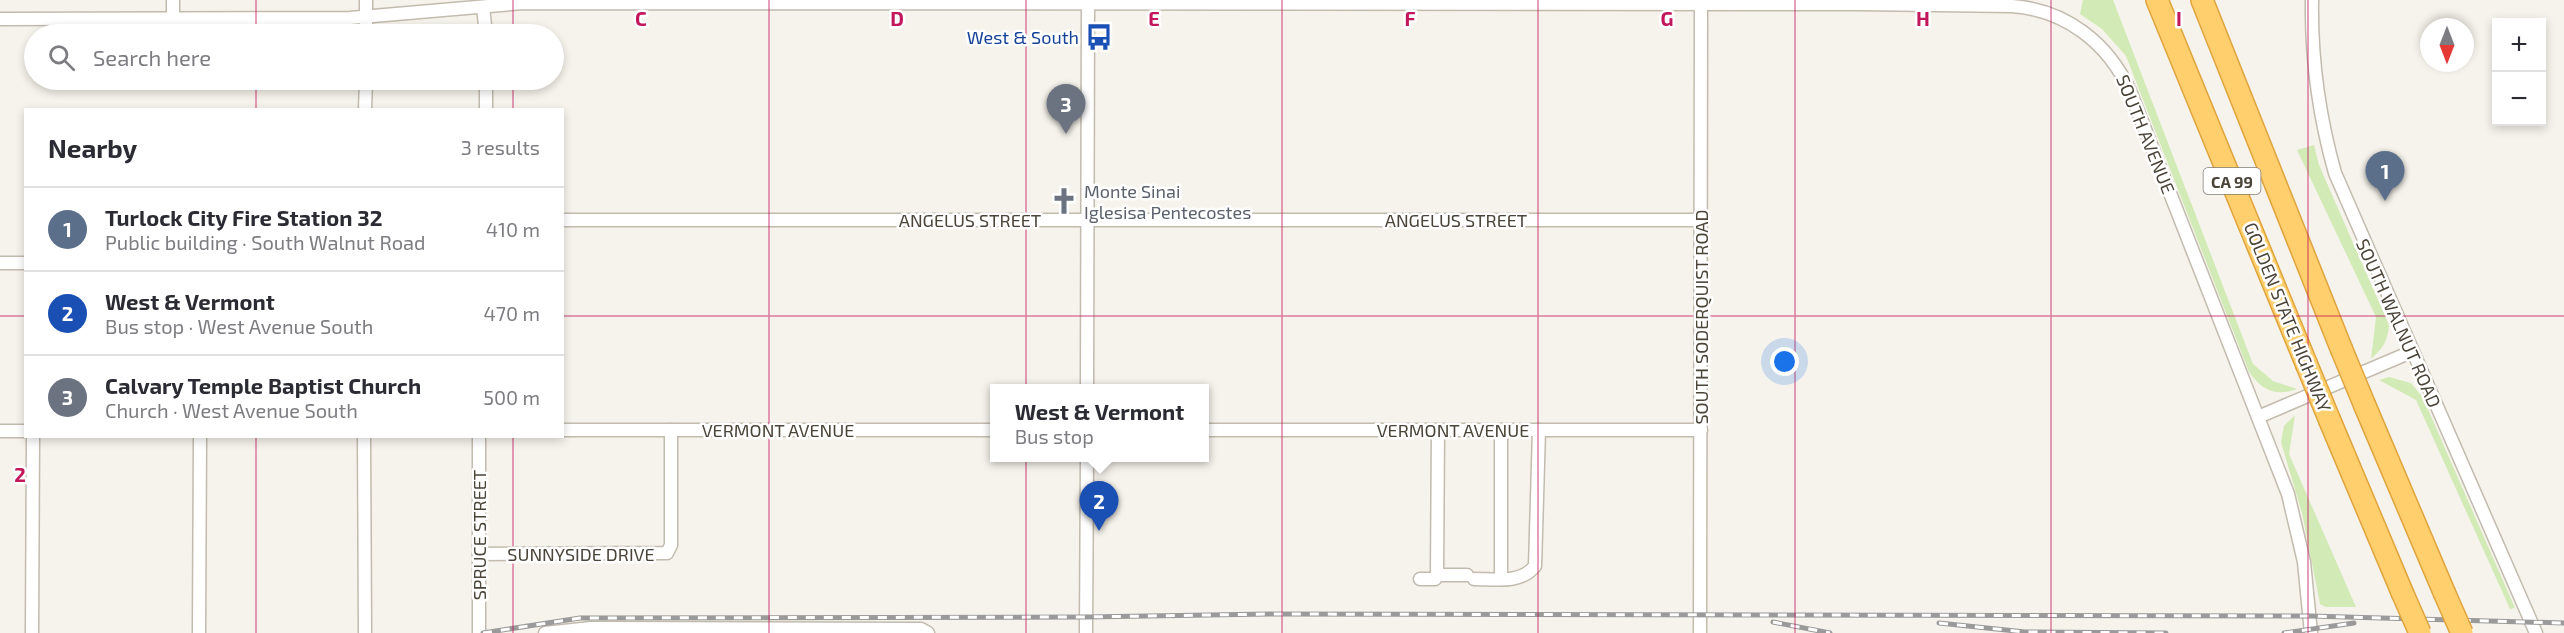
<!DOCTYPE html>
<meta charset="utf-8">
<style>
body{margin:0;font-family:"Exo 2",sans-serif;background:#f2f2f3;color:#2b2b33}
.controls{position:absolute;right:18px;top:18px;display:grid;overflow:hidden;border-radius:0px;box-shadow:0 3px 9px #0003}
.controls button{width:54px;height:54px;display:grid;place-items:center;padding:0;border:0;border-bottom:2px solid #e1e1e2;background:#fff;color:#2b2b33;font:30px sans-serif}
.compass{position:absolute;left:2420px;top:18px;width:54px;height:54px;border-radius:50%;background:#fff;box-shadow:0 3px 9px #0003;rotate:180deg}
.you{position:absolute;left:1785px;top:362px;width:21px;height:21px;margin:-15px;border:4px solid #fff;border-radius:50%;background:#1a73e8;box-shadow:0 0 0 9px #1a73e833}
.badge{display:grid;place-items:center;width:39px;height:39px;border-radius:50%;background:#2563eb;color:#fff;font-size:20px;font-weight:700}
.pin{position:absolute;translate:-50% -50px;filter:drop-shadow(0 2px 3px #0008)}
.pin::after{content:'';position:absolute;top:32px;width:21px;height:18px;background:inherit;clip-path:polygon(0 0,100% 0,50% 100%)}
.popup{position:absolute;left:990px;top:384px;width:219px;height:78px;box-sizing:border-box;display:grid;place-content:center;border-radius:0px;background:#fff;filter:drop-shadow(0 2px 4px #0005);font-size:20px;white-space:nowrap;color:#7c7c81}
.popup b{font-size:22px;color:#2b2b33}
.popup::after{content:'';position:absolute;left:50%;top:100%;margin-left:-12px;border:12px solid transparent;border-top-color:#fff}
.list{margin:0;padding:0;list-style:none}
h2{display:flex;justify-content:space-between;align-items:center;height:78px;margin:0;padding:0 24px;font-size:26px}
h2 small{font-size:20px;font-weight:400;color:#7c7c81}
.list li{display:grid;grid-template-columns:39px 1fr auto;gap:18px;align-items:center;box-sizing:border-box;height:84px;padding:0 24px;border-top:2px solid #e1e1e2}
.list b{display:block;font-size:22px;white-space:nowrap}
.list p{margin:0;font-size:20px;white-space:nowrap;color:#7c7c81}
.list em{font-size:20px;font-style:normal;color:#7c7c81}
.icon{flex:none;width:33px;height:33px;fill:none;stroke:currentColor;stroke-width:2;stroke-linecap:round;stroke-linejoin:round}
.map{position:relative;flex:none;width:2564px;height:633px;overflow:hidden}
.search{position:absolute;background:#fff;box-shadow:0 3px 9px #0003;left:24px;top:24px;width:540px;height:66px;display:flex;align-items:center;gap:15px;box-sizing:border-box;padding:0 21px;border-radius:33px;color:#7c7c81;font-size:22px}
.panel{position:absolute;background:#fff;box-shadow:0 3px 9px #0003;left:24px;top:108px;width:540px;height:330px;border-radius:0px}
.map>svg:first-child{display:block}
.green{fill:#d2eab5}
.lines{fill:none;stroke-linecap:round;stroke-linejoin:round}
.minor-casing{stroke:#c2bbae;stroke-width:15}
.motorway-casing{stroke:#e0a43c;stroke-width:24}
.minor{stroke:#fff;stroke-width:12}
.motorway{stroke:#ffcf6e;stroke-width:21}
.rail-casing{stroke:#9a9a9a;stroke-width:5}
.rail{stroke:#fff;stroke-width:3;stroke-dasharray:9;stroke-linecap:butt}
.motorway-bridge-casing{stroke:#e0a43c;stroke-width:24;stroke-linecap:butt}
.motorway-bridge{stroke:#ffcf6e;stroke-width:21}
.grid{fill:none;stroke:#c2185b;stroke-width:1.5;stroke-opacity:0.55}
.labels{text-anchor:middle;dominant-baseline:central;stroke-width:5;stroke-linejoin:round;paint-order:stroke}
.shield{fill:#fff;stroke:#817c74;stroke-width:1.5}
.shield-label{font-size:16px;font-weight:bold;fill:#4b4439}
.transit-label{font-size:18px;fill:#164399;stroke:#fff;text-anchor:end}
.street-label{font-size:18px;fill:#4b4439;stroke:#fff}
.worship-label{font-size:18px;fill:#5b616d;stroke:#fff;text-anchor:start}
.grid-label{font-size:20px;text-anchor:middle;font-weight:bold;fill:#c2185b;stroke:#fff;stroke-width:5;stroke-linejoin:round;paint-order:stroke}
</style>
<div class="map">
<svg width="2564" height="633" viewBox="0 0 2564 633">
<rect width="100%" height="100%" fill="#f6f3ec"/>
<g class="green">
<path d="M2083,0H2113L2253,364L2273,381L2297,389C2275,397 2262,390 2249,372L2126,56L2102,29L2080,14Z"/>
<path d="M2314,145L2319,165L2389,325C2388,341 2383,348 2371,359L2376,317L2297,150Z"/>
<polygon points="2389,377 2411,383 2423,398 2515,608 2510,609 2416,400 2379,380"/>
<polygon points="2295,415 2289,454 2356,607 2326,607 2320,604 2302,513 2281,442 2284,426"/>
</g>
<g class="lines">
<defs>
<g id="minor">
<path d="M2312,0C2311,59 2319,116 2335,173L2536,633"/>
<polyline points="483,7 486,34"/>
<path d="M0,19L350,18L523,3L1859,4L2012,6C2066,10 2108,43 2130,91L2288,494L2304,562L2311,633"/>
<polyline points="173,19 173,0"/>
<polyline points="366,34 366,0"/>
<polyline points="365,110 366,80"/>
<polyline points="486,110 486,80"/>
<polyline points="562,220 1701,220"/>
<polyline points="0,263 26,263"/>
<polyline points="1087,388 1088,0"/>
<polyline points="2258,417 2411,352"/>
<polyline points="562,430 994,430"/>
<polyline points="1204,430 1701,430"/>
<polyline points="0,431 26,431"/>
<polyline points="364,436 365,633"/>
<polyline points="479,554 667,553 671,545 671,430"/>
<polyline points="1437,575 1467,575"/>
<polyline points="1420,579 1435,579 1437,575 1438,430"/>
<path d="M1474,579C1495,579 1521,584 1535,566L1539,430"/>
<polyline points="1501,579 1501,430"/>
<polyline points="32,633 33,436"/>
<polyline points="199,633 200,436"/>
<polyline points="479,633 479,436"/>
<polyline points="545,633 591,628 921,629 928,633"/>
<polyline points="1086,633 1087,458"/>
<polyline points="1700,633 1701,0"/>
</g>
<g id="motorway">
<polyline points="2157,0 2306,363"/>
<polyline points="2202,0 2341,348"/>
<polyline points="2365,406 2444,592"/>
<polyline points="2330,421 2402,592"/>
</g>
</defs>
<use href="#minor" class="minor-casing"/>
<use href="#motorway" class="motorway-casing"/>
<use href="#minor" class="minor"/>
<use href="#motorway" class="motorway"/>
<defs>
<g id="rail">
<polyline points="1773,622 1830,633"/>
<polyline points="1939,623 2025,632 2166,633"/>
<polyline points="483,633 580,618 1086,617 1270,614 2310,616 2564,623"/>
<polyline points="2284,633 2354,623"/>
</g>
</defs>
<use href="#rail" class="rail-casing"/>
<use href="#rail" class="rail"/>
<defs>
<g id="motorway-bridge">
<polyline points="2341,348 2365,406"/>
<polyline points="2306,363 2330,421"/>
<polyline points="2402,592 2420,633"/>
<polyline points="2444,592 2462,633"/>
</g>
</defs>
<use href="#motorway-bridge" class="motorway-bridge-casing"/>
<use href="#motorway-bridge" class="motorway-bridge"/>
</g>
<path class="grid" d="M256,0V34M513,0V34M769,0V633M1026,0V633M1282,0V633M1538,0V633M1795,0V633M2051,0V633M2308,0V633M256,80V110M513,80V110M0,316H26M562,316H2564M256,436V633M513,436V633"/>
<defs>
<symbol id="bus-bare" viewBox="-9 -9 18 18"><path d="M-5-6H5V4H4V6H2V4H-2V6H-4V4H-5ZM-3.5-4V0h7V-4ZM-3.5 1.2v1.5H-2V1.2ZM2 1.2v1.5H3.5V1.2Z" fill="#1a4fb4" stroke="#fff" stroke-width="2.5" paint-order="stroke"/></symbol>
<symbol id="church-bare" viewBox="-9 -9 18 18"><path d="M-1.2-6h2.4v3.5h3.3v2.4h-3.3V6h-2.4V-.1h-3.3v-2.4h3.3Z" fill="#6b7280" stroke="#fff" stroke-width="2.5" paint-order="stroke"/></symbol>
</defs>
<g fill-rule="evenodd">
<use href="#bus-bare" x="1080" y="18" width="38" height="38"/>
<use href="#church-bare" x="1045" y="182" width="38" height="38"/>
</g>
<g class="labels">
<rect class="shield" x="2203.5" y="168" width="57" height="26" rx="4.5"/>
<g class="shield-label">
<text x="2232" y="181">CA 99</text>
</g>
<g class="transit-label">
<text x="1079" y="37">West &amp; South</text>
</g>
<g class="street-label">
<text transform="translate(2146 134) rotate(68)">SOUTH AVENUE</text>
<text x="970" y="220">ANGELUS STREET</text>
<text x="1456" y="220">ANGELUS STREET</text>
<text transform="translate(1701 317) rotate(-90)">SOUTH SODERQUIST ROAD</text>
<text transform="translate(2288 317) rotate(68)">GOLDEN STATE HIGHWAY</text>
<text transform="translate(2399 323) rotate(66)">SOUTH WALNUT ROAD</text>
<text x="778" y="430">VERMONT AVENUE</text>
<text x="1453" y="430">VERMONT AVENUE</text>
<text transform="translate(479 535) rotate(-90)">SPRUCE STREET</text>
<text x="581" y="554">SUNNYSIDE DRIVE</text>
</g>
<g class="worship-label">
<text x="1084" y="191">Monte Sinai<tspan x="1084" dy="21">Iglesisa Pentecostes</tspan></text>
</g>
</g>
<g class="grid-label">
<text x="641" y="26">C</text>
<text x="897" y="26">D</text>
<text x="1154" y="26">E</text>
<text x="1410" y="26">F</text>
<text x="1667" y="26">G</text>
<text x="1923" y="26">H</text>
<text x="2179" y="26">I</text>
<text x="20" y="482">2</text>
</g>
</svg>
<div class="controls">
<button>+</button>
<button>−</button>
</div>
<svg class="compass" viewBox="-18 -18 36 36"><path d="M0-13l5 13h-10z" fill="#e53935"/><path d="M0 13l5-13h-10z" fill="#7c7c81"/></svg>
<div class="you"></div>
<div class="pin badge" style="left:2385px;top:201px;background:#5c6f8a">1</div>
<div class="pin badge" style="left:1099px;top:531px;background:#1a4fb4">2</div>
<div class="popup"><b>West &amp; Vermont</b>Bus stop</div>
<div class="pin badge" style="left:1066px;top:134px;background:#6b7280">3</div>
<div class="search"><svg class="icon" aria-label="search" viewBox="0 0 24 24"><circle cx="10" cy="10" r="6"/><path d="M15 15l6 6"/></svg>Search here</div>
<section class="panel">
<h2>Nearby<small>3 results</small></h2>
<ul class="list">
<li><span class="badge" style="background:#5c6f8a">1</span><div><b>Turlock City Fire Station 32</b><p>Public building · South Walnut Road</p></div><em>410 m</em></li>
<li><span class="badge" style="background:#1a4fb4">2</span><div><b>West &amp; Vermont</b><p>Bus stop · West Avenue South</p></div><em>470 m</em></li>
<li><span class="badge" style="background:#6b7280">3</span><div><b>Calvary Temple Baptist Church</b><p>Church · West Avenue South</p></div><em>500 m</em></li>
</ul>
</section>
</div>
